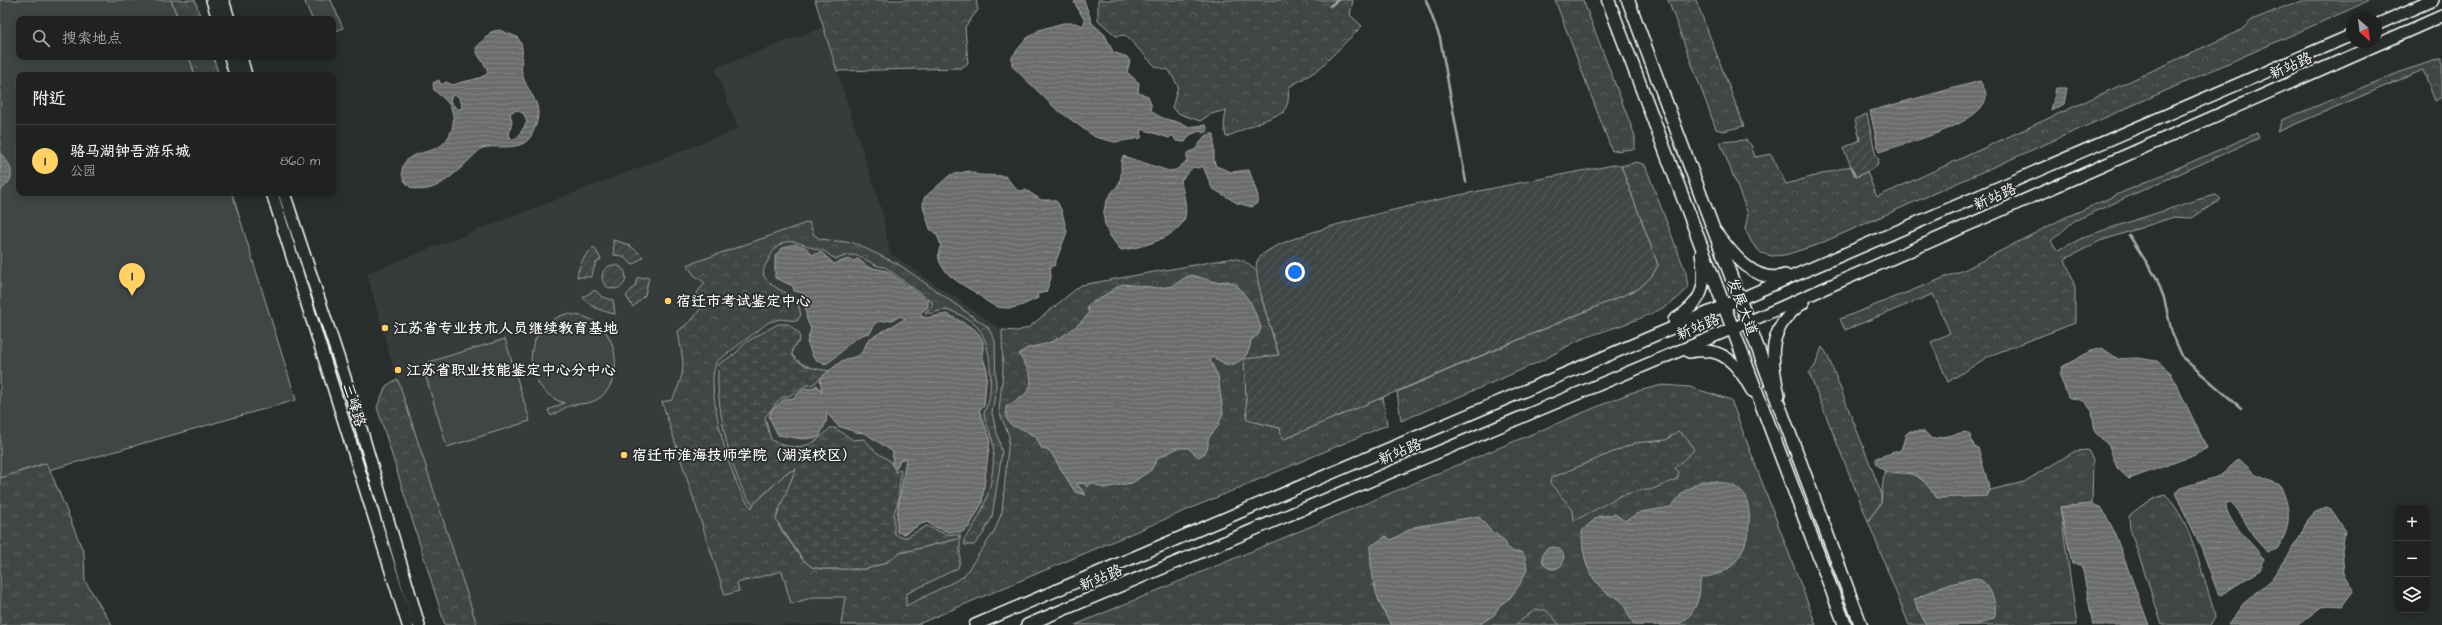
<!DOCTYPE html>
<html lang="zh">
<meta charset="utf-8">
<style>
body{margin:0;font-family:"Architects Daughter","LXGW WenKai TC",sans-serif;background:#282a2a;color:#f1f3f6}
.controls{position:absolute;right:12px;bottom:12px;display:grid;overflow:hidden;border-radius:8px;box-shadow:0 2px 10px #0003}
.controls button{width:36px;height:36px;display:grid;place-items:center;padding:0;border:0;border-bottom:1px solid #3d3f40;background:#202222;color:#f1f3f6;font:20px sans-serif}
.compass{position:absolute;left:2346px;top:12px;width:36px;height:36px;border-radius:50%;background:#202222;box-shadow:0 2px 10px #0003;rotate:152deg}
.you{position:absolute;left:1295px;top:272px;width:14px;height:14px;margin:-10px;border:3px solid #fff;border-radius:50%;background:#1a73e8;box-shadow:0 0 0 6px #1a73e833}
.badge{display:grid;place-items:center;width:26px;height:26px;border-radius:50%;background:#ffd166;color:#111;font-size:13px;font-weight:700}
.pin{position:absolute;translate:-50% -33px;filter:drop-shadow(0 1px 2px #0008)}
.pin::after{content:'';position:absolute;top:21px;width:14px;height:12px;background:inherit;clip-path:polygon(0 0,100% 0,50% 100%)}
.list{margin:0;padding:0;list-style:none}
h2{display:flex;justify-content:space-between;align-items:center;height:52px;margin:0;padding:0 16px;font-size:17px}
h2 small{font-size:13px;font-weight:400;color:#a2a4a5}
.list li{display:grid;grid-template-columns:26px 1fr auto;gap:12px;align-items:center;box-sizing:border-box;height:72px;padding:0 16px;border-top:1px solid #3d3f40}
.list b{display:block;font-size:15px;white-space:nowrap}
.list p{margin:0;font-size:13px;white-space:nowrap;color:#a2a4a5}
.list em{font-size:13px;font-style:normal;color:#a2a4a5}
.icon{flex:none;width:22px;height:22px;fill:none;stroke:currentColor;stroke-width:2;stroke-linecap:round;stroke-linejoin:round}
.map{position:relative;flex:none;width:2442px;height:625px;overflow:hidden}
.search{position:absolute;background:#202222;box-shadow:0 2px 10px #0003;left:16px;top:16px;width:320px;height:44px;display:flex;align-items:center;gap:10px;box-sizing:border-box;padding:0 14px;border-radius:8px;color:#a2a4a5;font-size:15px}
.panel{position:absolute;background:#202222;box-shadow:0 2px 10px #0003;left:16px;top:72px;width:320px;height:124px;border-radius:8px}
.map>svg:first-child{display:block}
.built{fill:#373a3b}
.grass{fill:url(#grass-tufts);stroke:#a0a2a2}
.forest{fill:url(#forest-crowns);stroke:#a0a2a2}
.wetland{fill:url(#wetland-marsh);stroke:#a0a2a2}
.park{fill:#414445;stroke:#a0a2a2}
.garden{fill:url(#garden-furrows);stroke:#a0a2a2}
.water{fill:url(#water-rules);stroke:#a6a7a7;fill-rule:evenodd}
.lines{fill:none;stroke-linecap:round;stroke-linejoin:round}
.stream{stroke:#a6a7a7;stroke-width:2.5}
.secondary-casing{stroke:#fff;stroke-width:14}
.primary-casing{stroke:#fff;stroke-width:15}
.secondary{stroke:#2a2d2e;stroke-width:11}
.primary{stroke:#2a2d2e;stroke-width:12}
.poi-dot{fill:#ffd166;stroke:#2a2d2e;stroke-width:1.5}
.labels{text-anchor:middle;dominant-baseline:central;stroke-width:3.5;stroke-linejoin:round;paint-order:stroke}
.street-label{font-size:15px;fill:#fff;stroke:#2a2d2e}
.poi-label{font-size:15px;font-weight:bold;fill:#fff;stroke:#2a2d2e;text-anchor:start}
</style>
<div class="map">
<svg width="2442" height="625" viewBox="0 0 2442 625">
<defs>
<pattern id="grass-tufts" width="24" height="20" patternUnits="userSpaceOnUse"><rect width="24" height="20" fill="#414445"/><path d="M3 7l-1-3M5 7V3M7 7l1-3M15 17l-1-3M17 17v-4M19 17l1-3" fill="none" stroke="#5e6061"/></pattern>
<pattern id="forest-crowns" width="20" height="18" patternUnits="userSpaceOnUse"><rect width="20" height="18" fill="#414445"/><path d="M2 6a3 3 0 1 1 6 0M12 15a3 3 0 1 1 6 0" fill="none" stroke="#5e6061"/></pattern>
<pattern id="wetland-marsh" width="20" height="14" patternUnits="userSpaceOnUse"><rect width="20" height="14" fill="#414445"/><path d="M1 5h8M5 5V1M11 12h8M15 12V8" fill="none" stroke="#5e6061"/></pattern>
<pattern id="garden-furrows" width="10" height="10" patternUnits="userSpaceOnUse"><rect width="10" height="10" fill="#414445"/><path d="M-1 1l2-2M0 10L10 0M9 11l2-2" fill="none" stroke="#5e6061"/></pattern>
<pattern id="water-rules" width="6" height="5" patternUnits="userSpaceOnUse"><rect width="6" height="5" fill="#6a6c6d"/><path d="M0 2.5h6" fill="none" stroke="#808283"/></pattern>
</defs>
<rect width="100%" height="100%" fill="#2a2d2e"/>
<filter id="ink" filterUnits="userSpaceOnUse"><feTurbulence type="fractalNoise" baseFrequency=".025" numOctaves="2"/><feDisplacementMap in="SourceGraphic" scale="8" xChannelSelector="R" yChannelSelector="G"/><feConvolveMatrix kernelMatrix="1 2 1 2 8 2 1 2 1" color-interpolation-filters="sRGB"/></filter>
<g filter="url(#ink)">
<polygon class="built" points="823,27 882,212 890,253 1002,330 1003,370 999,411 1009,436 1002,512 994,532 963,577 868,625 477,625 392,364 367,273 738,129 715,68"/>
<g class="grass">
<polygon points="1662,385 1690,387 1731,400 1816,625 1075,625 1630,393"/>
<polygon points="2088,450 2093,460 2092,504 2060,507 2077,625 1909,625 1868,521 1881,503 1884,472 1914,474 1927,484 1987,496 1990,490 2024,482 2075,451"/>
<polygon points="47,463 84,553 85,581 112,625 0,625 0,478"/>
<path d="M2165,495C2193,520 2203,582 2216,616L2210,625H2162L2130,529L2129,516C2140,506 2150,499 2165,495Z"/>
</g>
<g class="forest">
<polygon points="171,0 195,0 201,19 178,19"/>
<polygon points="815,0 976,0 978,10 965,27 968,63 961,68 837,71"/>
<polygon points="1098,0 1353,0 1350,15 1362,26 1318,70 1289,87 1288,102 1284,112 1226,137 1224,125 1226,110 1211,114 1200,121 1180,114 1172,108 1178,86 1169,70 1156,67 1125,35 1116,36 1098,20"/>
<polygon points="1555,0 1583,0 1635,136 1635,149 1612,151"/>
<polygon points="1668,0 1696,0 1744,126 1723,131 1716,129"/>
<polygon points="2301,0 2371,0 1817,245 1785,255 1772,256 1761,253 1752,243 1745,229 1748,214 1720,142 1746,140 1751,145 1755,157 1771,154 1786,184 1850,166 1856,177 1867,172 1877,197 2241,30 2252,20"/>
<polygon points="189,57 213,57 219,75 195,75"/>
<polygon points="2439,59 2442,59 2442,97 2435,101 2423,70 2277,132 2282,120 2403,71"/>
<polygon points="2257,133 2259,138 2074,221 2051,241 2057,251 2086,236 2200,199 2216,195 2221,199 2192,218 2174,217 2100,241 2065,259 2075,287 2075,323 1989,356 1948,382 1931,342 1950,333 1933,294 1845,330 1840,319 1966,269 2062,219"/>
<path d="M1637,162L1645,165L1686,273L1688,288C1666,316 1610,327 1577,341C1566,347 1554,354 1543,360C1496,382 1448,401 1401,421L1397,392L1638,289L1652,276L1658,265L1621,166Z"/>
<path d="M809,222L814,235L820,239L854,243L898,264L988,327L995,341L996,389L992,413L1002,453L992,517L983,534L974,545H965L964,540C985,514 996,478 993,444C992,433 985,424 984,414C984,410 988,405 989,400C992,380 992,339 975,325C968,318 953,310 943,310C936,311 931,315 925,312L932,307V302L885,267C872,267 864,255 851,255C845,255 839,260 834,258C830,256 827,253 824,251C821,249 818,250 815,249C795,241 781,234 769,259C766,264 762,270 764,276C768,286 788,293 797,299L801,315L797,321L780,319L769,322L716,362C715,367 713,374 713,380C712,408 732,490 752,508L753,505L786,473L796,468L783,503L777,514L779,527L803,560L812,567L822,569H866L885,563L900,553L957,539L960,535V560L958,568L906,594V606L963,577L994,532L1002,512L1009,436L999,411L1003,370L1002,330L1017,331L1028,328L1081,285L1233,258L1244,261L1258,272L1262,300L1279,356L1247,420L1280,428L1283,439L1383,397L1387,425L916,625H841L845,597H814L791,604L782,571L737,583L739,591L725,595L662,402L672,400C688,368 683,364 678,331L692,320L703,305L696,294L705,283L694,275L687,265Z"/>
<polygon points="1822,347 1827,354 1881,492 1881,503 1868,521 1809,373 1815,366"/>
<polygon points="397,379 400,386 477,625 445,625 377,407 386,386"/>
<polygon points="1678,431 1688,439 1694,450 1675,468 1679,472 1677,479 1650,490 1643,490 1622,495 1574,521 1573,510 1550,483 1551,478 1635,443 1666,440"/>
<polygon points="1535,610 1546,610 1560,625 1515,625"/>
</g>
<path class="wetland" d="M778,324H788L799,333L800,340L793,348L792,355C802,367 815,369 830,371L812,385H807L789,396L781,398L765,417L771,440C795,452 812,448 830,428H835L853,440L864,439L876,452L889,460L896,472L901,469L898,502L894,513V533L900,537H907L927,526L945,534L960,535L957,539L900,553L885,563L866,569H822L812,567L803,560L776,520C777,512 792,479 796,469L786,473L753,505C731,482 713,395 719,364L735,354L746,342Z"/>
<g class="park">
<polygon points="0,0 171,0 178,19 19,19 19,57 189,57 195,75 19,75 19,193 232,193 296,400 49,470 46,463 0,478"/>
<polygon points="311,0 331,0 343,28 333,32 333,19 312,19 305,2"/>
<path d="M566,314C578,315 593,317 603,328C618,346 621,379 602,396C593,404 584,403 573,405C566,406 558,412 551,416L548,410L564,403C520,388 520,327 566,314Z"/>
<polygon points="505,339 530,421 447,447 422,364"/>
</g>
<g class="garden">
<polygon points="1867,114 1875,152 1879,160 1876,167 1856,177 1843,148 1860,140 1855,119"/>
<path d="M1614,165L1621,166L1658,265L1652,276L1638,289L1282,440L1280,428L1247,420L1244,359L1279,355C1274,337 1252,276 1257,261C1270,226 1566,174 1614,165Z"/>
<path d="M613,240C626,243 634,247 643,257L633,265L622,256L614,255Z"/>
<path d="M594,247L601,259L596,263L591,277H577C579,264 584,256 594,247Z"/>
<circle cx="614" cy="277" r="12"/>
<polygon points="649,277 645,295 633,307 626,296 635,286 637,278"/>
<path d="M595,290L602,297L613,300L615,314C602,311 591,308 583,297Z"/>
</g>
<g class="water">
<path d="M1076,0H1084L1092,23L1105,35L1113,52L1127,57L1130,61L1127,72L1139,83L1138,93L1148,96L1151,104V110C1163,123 1176,118 1187,127L1206,125L1208,131L1204,133L1199,131L1190,135L1185,142L1176,141L1173,135L1169,138L1142,129L1141,138L1115,142L1095,137L1055,108L1012,66V57L1026,39L1039,30L1063,23H1075L1083,26L1085,21L1074,2Z"/>
<path d="M499,30L517,37C527,49 519,59 522,73C528,97 546,102 534,130C531,137 527,143 519,145C507,149 495,145 482,148C464,163 436,200 410,187C405,182 402,178 402,171C403,152 427,154 439,147C453,138 458,116 448,103C444,98 438,94 434,90L433,83L439,80L441,85L446,82L453,85C464,80 479,81 488,73C487,64 477,58 476,48L491,32ZM452,95L458,96L462,104L461,109H457L450,101ZM517,110L524,114L527,122L518,137L512,140L509,135L512,122L510,113Z"/>
<path d="M1980,81C1982,85 1986,90 1986,95C1987,124 1902,144 1879,152L1870,111Z"/>
<polygon points="2056,88 2067,88 2064,104 2051,111"/>
<path d="M1210,134H1214V161L1216,166L1231,172L1249,170L1258,196L1257,203L1252,207L1237,203L1212,188L1203,166L1199,168L1193,167L1181,180C1182,191 1189,209 1184,220C1174,239 1140,248 1121,250C1106,233 1097,216 1110,195C1113,190 1119,186 1120,180C1123,172 1119,165 1123,156L1169,171L1176,170L1187,161V153L1196,149L1204,137Z"/>
<path d="M0,153C13,166 17,179 0,190Z"/>
<path d="M969,171L978,175L1005,176L1018,191L1026,190L1041,200H1054L1058,203L1062,212L1067,232L1054,266H1050L1051,278L1046,292L1037,294L1038,298C1026,303 1018,309 1006,308C991,308 984,298 973,291C958,282 930,267 941,245L937,235L930,229L923,206L924,198L950,175Z"/>
<path d="M790,245C800,244 807,246 812,255L821,252L834,264L848,259L853,261L858,259L868,267L887,271L928,301V307L920,313L921,316L926,318L947,314L973,328L979,334L983,341V358L987,370L984,406L979,410L990,439L982,503L969,527L962,532H949L935,527L927,522L921,524L904,534L897,532V515L906,458L900,460L896,469L892,463L893,452L865,433L856,432L838,426L827,413L826,422L819,437L803,439L778,435L769,417L771,411L783,400L793,398L804,388L811,389L817,385L822,392L820,378L843,360L858,356L862,352L869,339L905,319L901,316L892,320L876,322L870,333C850,335 842,356 825,364L814,359L807,342L811,329L807,320L803,293L794,291L793,286L775,278V256L781,249Z"/>
<path d="M1192,275L1215,282L1228,281L1237,285L1251,303L1261,327L1259,334L1251,340C1249,356 1244,360 1229,366L1213,357L1210,360L1218,376L1223,413L1218,426L1208,439V447L1204,454L1198,457L1188,448H1178L1158,458L1151,470L1132,483L1103,488L1092,483L1087,487L1084,483L1077,484L1086,495L1075,492L1050,451L1042,449L1035,435H1031C1021,423 1004,433 1006,407C1011,403 1015,401 1020,398C1040,385 1028,370 1019,354C1028,345 1037,347 1048,343C1062,338 1080,325 1089,313L1087,307L1089,305L1122,284L1159,288L1173,286L1186,277Z"/>
<polygon points="2102,348 2118,359 2137,358 2157,361 2171,373 2207,448 2195,455 2129,479 2117,468 2109,446 2095,432 2092,411 2084,401 2068,397 2060,376 2062,367 2091,351"/>
<path d="M1910,431H1924L1932,439L1966,432L1970,435L1974,446L1978,448L1990,490L1987,496L1937,498C1929,489 1925,478 1913,474C1895,467 1893,481 1876,464V458L1901,450L1906,434Z"/>
<path d="M2239,459L2256,475L2280,485C2291,508 2292,527 2277,549L2268,552C2250,538 2246,517 2231,502L2226,503C2225,522 2255,544 2264,560L2261,570L2219,596L2201,547L2175,493L2180,488L2220,476Z"/>
<path d="M1701,481C1714,481 1738,482 1745,497C1755,517 1747,555 1729,568C1721,574 1711,576 1702,578L1700,582C1701,597 1694,617 1679,624C1671,625 1645,625 1635,625C1628,618 1626,605 1619,599C1616,597 1611,596 1608,594C1587,577 1582,556 1582,531L1597,517L1615,514L1625,521L1640,512L1671,507L1683,492Z"/>
<polygon points="2092,504 2102,508 2113,529 2149,625 2093,625 2082,565 2072,564 2060,507"/>
<polygon points="2326,507 2331,509 2345,530 2342,550 2344,573 2354,590 2342,606 2329,605 2321,607 2298,625 2228,625 2243,604 2270,581 2302,534 2306,522 2314,513"/>
<path d="M1474,517L1480,518L1490,530L1504,540L1508,548L1514,552H1521L1525,557L1527,569L1520,584L1510,598L1500,605L1494,615L1479,625H1392C1375,603 1371,574 1370,547L1386,536L1391,540L1414,527Z"/>
<circle cx="1553" cy="558" r="11"/>
<path d="M1975,578C1990,580 1999,606 1994,618L1976,625H1926L1914,600L1942,586Z"/>
</g>
<g class="lines">
<g class="stream">
<polyline points="1426,0 1440,38 1466,182"/>
<polyline points="1330,6 1338,0"/>
<polyline points="2129,235 2156,277 2164,298 2172,333 2183,358 2241,408"/>
</g>
<defs>
<g id="secondary">
<polyline points="212,0 218,19"/>
<polyline points="223,0 229,19"/>
<polyline points="2376,25 2433,0"/>
<polyline points="230,57 235,75"/>
<polyline points="241,57 246,75"/>
<polyline points="272,193 408,625"/>
<polyline points="284,193 354,405 419,625"/>
<path d="M1716,232C1732,253 1755,285 1785,275"/>
<path d="M1674,320C1703,302 1707,288 1701,254"/>
<path d="M1689,352C1723,346 1737,363 1752,391"/>
<path d="M1779,395C1770,356 1767,328 1803,303"/>
<polyline points="975,625 1740,299 2352,35"/>
<polyline points="1027,625 1748,322 2442,16"/>
</g>
<g id="primary">
<polyline points="1608,0 1845,625"/>
<polyline points="1628,0 1861,625"/>
</g>
</defs>
<use href="#secondary" class="secondary-casing"/>
<use href="#primary" class="primary-casing"/>
<use href="#secondary" class="secondary"/>
<use href="#primary" class="primary"/>
</g>
</g>
<g class="poi-dot">
<circle cx="668" cy="301" r="4"/>
<circle cx="385" cy="328" r="4"/>
<circle cx="398" cy="370" r="4"/>
<circle cx="624" cy="455" r="4"/>
</g>
<g class="labels">
<g class="street-label">
<text transform="translate(2291 66) rotate(-24)">新站路</text>
<text transform="translate(1995 197) rotate(-24)">新站路</text>
<text transform="translate(1742 307) rotate(69)">发展大道</text>
<text transform="translate(1698 327) rotate(-23)">新站路</text>
<text transform="translate(354 405) rotate(73)">三峰路</text>
<text transform="translate(1400 452) rotate(-23)">新站路</text>
<text transform="translate(1101 578) rotate(-23)">新站路</text>
</g>
<g class="poi-label">
<text x="676" y="301">宿迁市考试鉴定中心</text>
<text x="393" y="328">江苏省专业技术人员继续教育基地</text>
<text x="406" y="370">江苏省职业技能鉴定中心分中心</text>
<text x="632" y="455">宿迁市淮海技师学院（湖滨校区）</text>
</g>
</g>
</svg>
<div class="controls">
<button>+</button>
<button>−</button>
<button><svg class="icon" aria-label="layers" viewBox="0 0 24 24"><path d="M12 4l9 5-9 5-9-5zM3 14l9 5 9-5"/></svg></button>
</div>
<svg class="compass" viewBox="-18 -18 36 36"><path d="M0-13l5 13h-10z" fill="#e53935"/><path d="M0 13l5-13h-10z" fill="#a2a4a5"/></svg>
<div class="you"></div>
<div class="pin badge" style="left:132px;top:296px">1</div>
<div class="search"><svg class="icon" aria-label="search" viewBox="0 0 24 24"><circle cx="10" cy="10" r="6"/><path d="M15 15l6 6"/></svg>搜索地点</div>
<section class="panel">
<h2>附近<small></small></h2>
<ul class="list">
<li><span class="badge">1</span><div><b>骆马湖钟吾游乐城</b><p>公园</p></div><em>860 m</em></li>
</ul>
</section>
</div>
